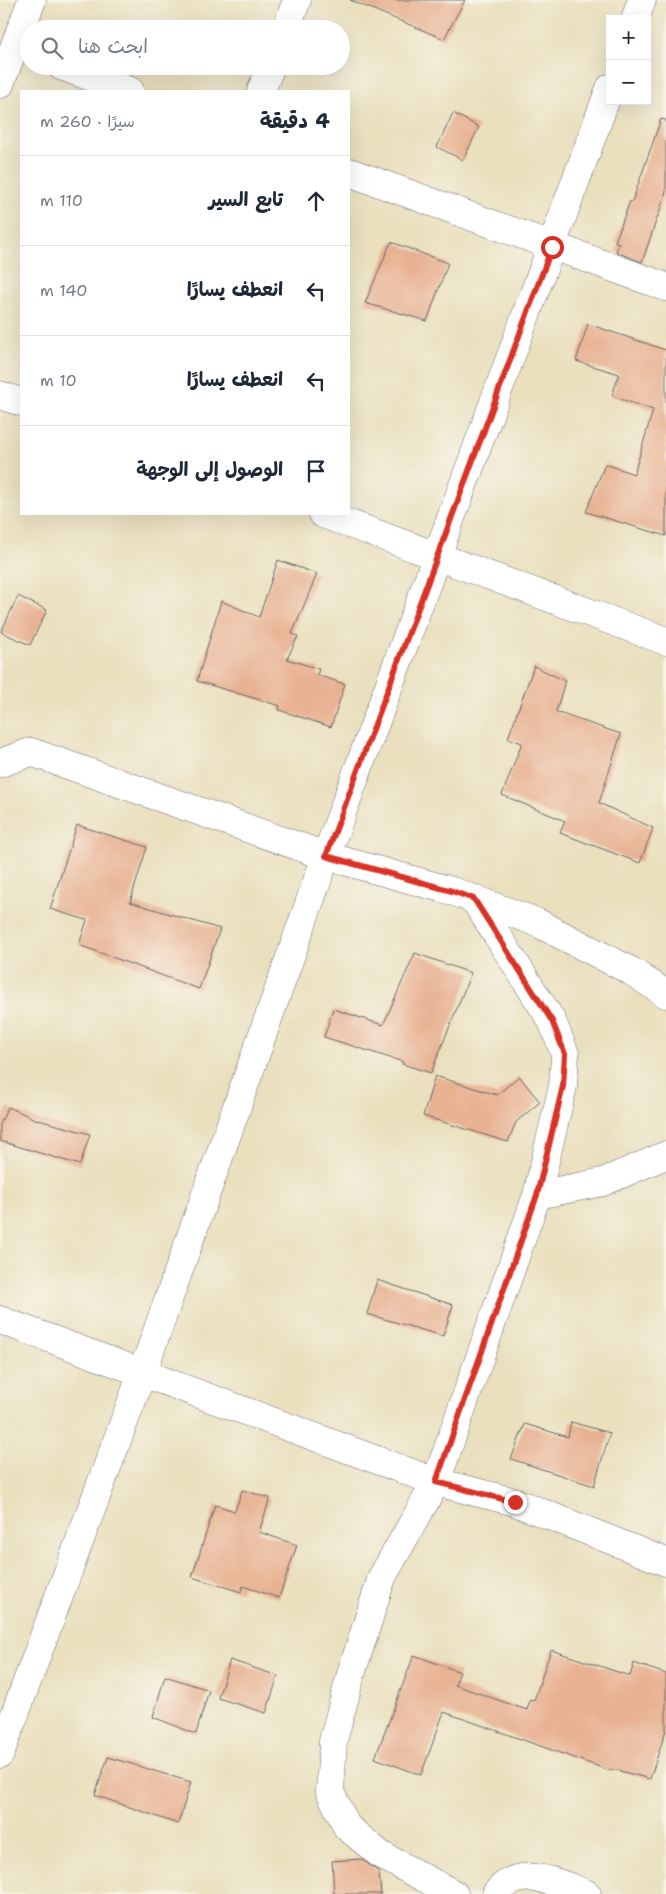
<!DOCTYPE html>
<html lang="ar">
<meta charset="utf-8">
<style>
body{margin:0;font-family:"Shantell Sans","Playpen Sans Arabic",sans-serif;background:#f6f6f7;color:#1f2937;direction:rtl}
.controls{position:absolute;right:15px;top:15px;display:grid;overflow:hidden;border-radius:0px;box-shadow:0 5px 20px #0002}
.controls button{width:45px;height:45px;display:grid;place-items:center;padding:0;border:0;border-bottom:1px solid #e0e1e3;background:#fff;color:#1f2937;font:25px sans-serif}
.stop{position:absolute;width:15px;height:15px;margin:-11px;border:4px solid #d93025;border-radius:50%;background:#fff}
.stop.end{background:#d93025;border-color:#fff;box-shadow:0 1px 5px #0008}
.list{margin:0;padding:0;list-style:none}
h2{display:flex;justify-content:space-between;align-items:center;height:65px;margin:0;padding:0 20px;font-size:21px}
h2 small{font-size:16px;font-weight:400;color:#747a83}
.list li{display:grid;grid-template-columns:32px 1fr auto;gap:15px;align-items:center;box-sizing:border-box;height:90px;padding:0 20px;border-top:1px solid #e0e1e3}
.list b{display:block;font-size:19px;white-space:nowrap}
.list em{font-size:16px;font-style:normal;color:#747a83}
.icon{flex:none;width:28px;height:28px;fill:none;stroke:currentColor;stroke-width:2;stroke-linecap:round;stroke-linejoin:round}
.map{position:relative;flex:none;width:666px;height:1894px;overflow:hidden;direction:ltr}
.search{position:absolute;background:#fff;box-shadow:0 5px 20px #0002;left:20px;top:20px;width:330px;height:55px;display:flex;align-items:center;gap:12px;box-sizing:border-box;padding:0 18px;border-radius:28px;color:#747a83;font-size:19px}
.panel{position:absolute;background:#fff;box-shadow:0 5px 20px #0002;left:20px;top:90px;width:330px;height:425px;border-radius:0px;direction:rtl}
.map>svg:first-child{display:block}
.building{fill:#e8b191}
.lines{fill:none;stroke-linecap:round;stroke-linejoin:round}
.minor-casing{stroke:#686469;stroke-width:29}
.minor{stroke:#fff;stroke-width:28}
.route{stroke:#d93025;stroke-width:6}
</style>
<div class="map">
<svg width="666" height="1894" viewBox="0 0 666 1894">
<rect width="100%" height="100%" fill="#f7f3e8"/>
<filter id="ink" filterUnits="userSpaceOnUse"><feTurbulence type="fractalNoise" baseFrequency=".02" numOctaves="2"/><feDisplacementMap in="SourceGraphic" scale="10" xChannelSelector="R" yChannelSelector="G"/><feConvolveMatrix kernelMatrix="1 2 1 2 8 2 1 2 1" color-interpolation-filters="sRGB"/></filter>
<filter id="wash" filterUnits="userSpaceOnUse"><feTurbulence type="fractalNoise" baseFrequency=".0096" numOctaves="4" result="noise"/><feDisplacementMap in="SourceGraphic" scale="20" xChannelSelector="R" yChannelSelector="G"/><feGaussianBlur stdDeviation="1.12" result="paint"/><feColorMatrix in="noise" values="0 0 0 0 0 0 0 0 0 0 0 0 0 0 0 0 0 1.4 0 .05"/><feComposite in="paint" operator="in"/></filter>
<g filter="url(#wash)">
<rect width="100%" height="100%" fill="#eae0be"/>
<g id="blocks">
<g class="building">
<polygon points="350,0 465,0 444,39"/>
<polygon points="453,113 479,127 463,160 437,147"/>
<polygon points="661,119 666,120 666,192 642,262 616,252 619,243 615,242 630,201 632,202"/>
<polygon points="391,242 448,263 427,321 365,303"/>
<polygon points="588,324 666,350 666,536 586,512 605,464 634,474 653,410 612,396 619,374 576,361"/>
<polygon points="278,560 317,574 292,634 298,636 287,659 319,669 317,675 345,684 331,727 279,710 280,706 197,681 221,601 259,617"/>
<polygon points="18,596 47,610 30,645 1,632"/>
<polygon points="534,666 565,681 556,712 621,734 599,803 653,828 640,863 560,833 565,821 502,795 522,743 508,738"/>
<polygon points="77,825 147,847 130,902 220,929 199,989 79,945 87,920 50,909"/>
<polygon points="415,953 471,973 431,1073 402,1064 403,1062 324,1037 333,1009 383,1025"/>
<polygon points="435,1076 497,1095 519,1076 540,1102 516,1122 508,1142 423,1116"/>
<polygon points="8,1107 35,1119 90,1134 80,1165 0,1141 0,1124"/>
<polygon points="377,1280 453,1305 443,1336 367,1314"/>
<polygon points="571,1422 610,1433 594,1486 511,1459 525,1424 568,1437"/>
<polygon points="242,1490 270,1498 259,1532 297,1545 279,1598 243,1586 241,1592 192,1577 215,1505 235,1511"/>
<polygon points="551,1650 630,1676 634,1663 666,1674 666,1730 650,1779 612,1769 611,1771 444,1712 421,1775 375,1758 414,1655 460,1672 455,1685 527,1710 530,1699 534,1700"/>
<polygon points="230,1660 278,1676 266,1713 218,1698"/>
<polygon points="165,1676 209,1690 196,1734 153,1717"/>
<polygon points="108,1757 191,1782 178,1824 95,1795"/>
<polygon points="361,1859 379,1872 381,1894 334,1894 332,1861"/>
</g>
</g>
</g>
<g filter="url(#ink)">
<use href="#blocks" fill-opacity="0" stroke="#686469" stroke-width="1"/>
<g class="lines">
<defs>
<g id="minor">
<polyline points="635,19 642,0"/>
<polyline points="286,29 297,0"/>
<polyline points="61,66 130,91"/>
<polyline points="0,84 32,0"/>
<polyline points="261,91 271,66"/>
<polyline points="349,172 666,287"/>
<polyline points="0,395 21,402"/>
<polyline points="323,514 666,641"/>
<polyline points="0,763 31,752 326,856 452,891 536,922 631,971 666,994"/>
<polyline points="537,1195 603,1182 666,1155"/>
<polyline points="0,1320 436,1482 515,1502 666,1562"/>
<polyline points="0,1754 143,1371 326,856 610,88"/>
<polyline points="454,1894 381,1855 347,1827 330,1792 333,1741 351,1674 382,1577 436,1482 537,1195 563,1086 565,1054 552,1021 474,899"/>
<path d="M496,1894C518,1863 558,1883 587,1894"/>
</g>
</defs>
<use href="#minor" class="minor-casing"/>
<use href="#minor" class="minor"/>
</g>
</g>
<g class="lines" filter="url(#ink)">
<polyline class="route" points="515,1502 436,1482 537,1195 563,1086 565,1054 552,1021 474,899 452,891 326,856 552,247"/>
</g>
</svg>
<div class="controls">
<button>+</button>
<button>−</button>
</div>
<div class="stop" style="left:552px;top:247px"></div>
<div class="stop end" style="left:515px;top:1502px"></div>
<div class="search"><svg class="icon" aria-label="search" viewBox="0 0 24 24"><circle cx="10" cy="10" r="6"/><path d="M15 15l6 6"/></svg>ابحث هنا</div>
<section class="panel">
<h2>4 دقيقة<small>سيرًا · 260 m</small></h2>
<ul class="list">
<li><svg class="icon" aria-label="ahead" viewBox="0 0 24 24"><path d="M12 20V5M6 11l6-6 6 6"/></svg><div><b>تابع السير</b></div><em>110 m</em></li>
<li><svg class="icon" aria-label="left" viewBox="0 0 24 24"><path d="M17 20v-9H6M10 6l-5 5 5 5"/></svg><div><b>انعطف يسارًا</b></div><em>140 m</em></li>
<li><svg class="icon" aria-label="left" viewBox="0 0 24 24"><path d="M17 20v-9H6M10 6l-5 5 5 5"/></svg><div><b>انعطف يسارًا</b></div><em>10 m</em></li>
<li><svg class="icon" aria-label="arrive" viewBox="0 0 24 24"><path d="M6 21V4h12l-3 4 3 4H6"/></svg><div><b>الوصول إلى الوجهة</b></div></li>
</ul>
</section>
</div>
